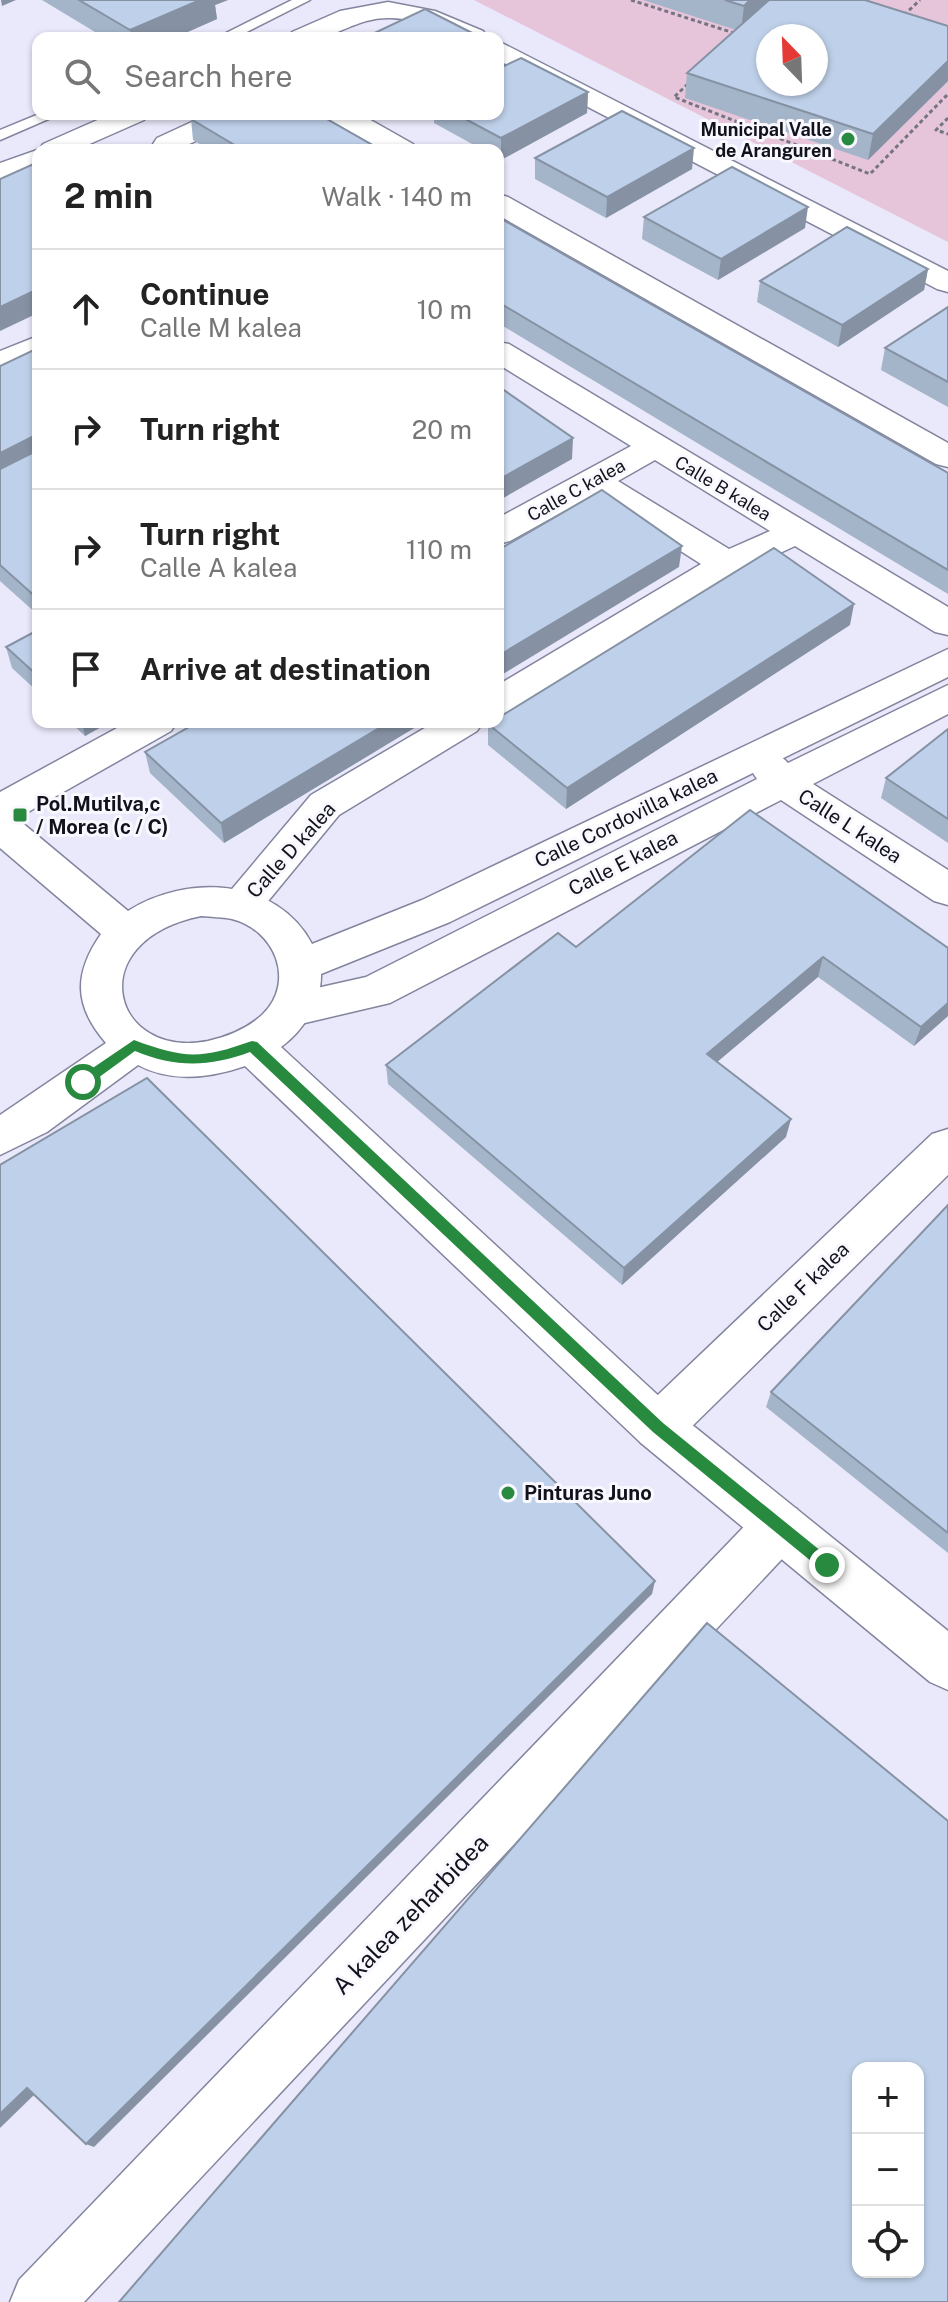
<!DOCTYPE html>
<meta charset="utf-8">
<style>
body{margin:0;font-family:"Public Sans",sans-serif;background:#f2f2f2;color:#222}
.controls{position:absolute;right:24px;bottom:24px;display:grid;overflow:hidden;border-radius:16px;box-shadow:0 2px 6px #0004}
.controls button{width:72px;height:72px;display:grid;place-items:center;padding:0;border:0;border-bottom:2px solid #e0e0e0;background:#fff;color:#222;font:40px sans-serif}
.compass{position:absolute;left:756px;top:24px;width:72px;height:72px;border-radius:50%;background:#fff;box-shadow:0 2px 6px #0004;rotate:337deg}
.stop{position:absolute;width:24px;height:24px;margin:-18px;border:6px solid #288a3e;border-radius:50%;background:#fff}
.stop.end{background:#288a3e;border-color:#fff;box-shadow:0 2px 8px #0008}
.list{margin:0;padding:0;list-style:none}
h2{display:flex;justify-content:space-between;align-items:center;height:104px;margin:0;padding:0 32px;font-size:34px}
h2 small{font-size:26px;font-weight:400;color:#767676}
.list li{display:grid;grid-template-columns:52px 1fr auto;gap:24px;align-items:center;box-sizing:border-box;height:120px;padding:0 32px;border-top:2px solid #e0e0e0}
.list b{display:block;font-size:30px;white-space:nowrap}
.list p{margin:0;font-size:26px;white-space:nowrap;color:#767676}
.list em{font-size:26px;font-style:normal;color:#767676}
.icon{flex:none;width:44px;height:44px;fill:none;stroke:currentColor;stroke-width:2;stroke-linecap:round;stroke-linejoin:round}
.map{position:relative;flex:none;width:948px;height:2302px;overflow:hidden}
.search{position:absolute;background:#fff;box-shadow:0 2px 6px #0004;left:32px;top:32px;width:472px;height:88px;display:flex;align-items:center;gap:20px;box-sizing:border-box;padding:0 28px;border-radius:16px;color:#767676;font-size:30px}
.panel{position:absolute;background:#fff;box-shadow:0 2px 6px #0004;left:32px;top:144px;width:472px;height:584px;border-radius:16px}
.map>svg:first-child{display:block}
.green{fill:#e6c5da;fill-rule:evenodd}
.lines{fill:none;stroke-linecap:round;stroke-linejoin:round}
.service-casing{stroke:#83849e;stroke-width:3}
.minor-casing{stroke:#83849e;stroke-width:3}
.tertiary-casing{stroke:#83849e;stroke-width:3}
.path{stroke:#747482;stroke-width:3;stroke-dasharray:4 3;stroke-linecap:butt}
.service{fill:#fff;fill-rule:evenodd}
.minor{fill:#fff;fill-rule:evenodd}
.tertiary{fill:#fff;fill-rule:evenodd}
.wall{fill:#a4b4c9}
.shaded-wall{fill:#8692a4}
.building{fill:#bfd1ea;stroke:#8692a4;stroke-width:2;fill-rule:evenodd}
.route{fill:#288a3e}
.poi-dot{fill:#288a3e;stroke:#f8f8fe;stroke-width:3}
.labels{text-anchor:middle;dominant-baseline:central;stroke-width:6;stroke-linejoin:round;paint-order:stroke}
.far-poi-label{font-size:18px;font-weight:bold;fill:#12121c;stroke:#f8f8fe;text-anchor:end}
.far-street-label{font-size:18px;fill:#12121c;stroke:#f8f8fe}
.poi-label{font-size:20px;font-weight:bold;fill:#12121c;stroke:#f8f8fe;text-anchor:start}
.street-label{font-size:20px;fill:#12121c;stroke:#f8f8fe}
.near-street-label{font-size:24px;fill:#12121c;stroke:#f8f8fe}
</style>
<div class="map">
<svg width="948" height="2302" viewBox="0 0 948 2302">
<rect width="100%" height="100%" fill="#e9e9fb"/>
<path class="green" d="M474,0H948V242ZM768,36H816V84H768Z"/>
<g class="lines">
<defs>
<g id="service">
<polygon points="292,0 310,0 235,38 216,38"/>
<polygon points="39,114 60,114 0,140 0,130"/>
</g>
<g id="minor">
<polygon points="209,114 246,114 242,120 187,145 190,150 157,150 153,144 157,138"/>
<polygon points="326,114 360,114 413,144 417,150 383,150 330,120"/>
<polygon points="498,194 508,197 948,443 948,467 936,464 498,215"/>
<polygon points="38,336 38,357 0,373 0,351"/>
<path d="M498,342L509,344L948,607V635L935,632L795,546L739,572L511,711L498,715V685L701,564L593,495L510,541L498,544V518L631,446L498,364ZM655,460L770,531L729,549L618,481Z"/>
<path d="M948,685V714L813,784L948,870V905L934,901L781,800L390,1003L292,1026L277,1021L271,1009L277,997L366,977L757,779L747,764L753,754C768,750 777,751 788,763Z"/>
<polygon points="128,722 177,722 171,731 14,820 0,824 0,792"/>
<polygon points="435,722 483,722 477,731 339,815 255,917 241,921 227,917 221,906 227,895 311,795"/>
<polygon points="948,1129 948,1175 675,1443 658,1449 641,1443 634,1427 641,1411 932,1134"/>
<polygon points="779,1502 797,1509 804,1526 797,1543 84,2302 10,2302 19,2280 761,1509"/>
</g>
<g id="tertiary">
<path d="M388,2L435,11L483,31L487,37C451,43 427,19 391,18C366,17 347,29 325,37C314,40 299,38 288,38L292,32L340,11Z"/>
<polygon points="498,41 948,271 948,292 937,289 498,60"/>
<polygon points="111,114 148,114 144,120 76,150 38,150 38,168 0,183 0,163 40,149 43,144"/>
<path d="M948,649V677L450,922L321,974C322,1002 303,1031 281,1047L675,1411L948,1631V1690L930,1682L641,1443L245,1066C210,1078 172,1083 138,1065L47,1132L0,1155V1115L106,1043C73,1005 74,973 101,934L0,848V812L14,816L128,911C186,874 276,877 312,944L422,900ZM201,916C211,917 222,917 232,919C275,930 296,981 263,1014C247,1029 229,1036 208,1041C112,1060 79,941 201,916Z"/>
</g>
</defs>
<use href="#service" class="service-casing"/>
<use href="#minor" class="minor-casing"/>
<use href="#tertiary" class="tertiary-casing"/>
<g class="path">
<polyline points="631,0 737,34"/>
<polyline points="904,15 920,0"/>
<polyline points="688,84 674,97 870,174 948,94"/>
<polyline points="948,118 936,130 948,134"/>
</g>
<use href="#service" class="service"/>
<use href="#minor" class="minor"/>
<use href="#tertiary" class="tertiary"/>
</g>
<g class="wall">
<polygon points="42,0 228,0 215,5 217,19 174,38 105,38"/>
<polygon points="643,0 865,0 948,26 948,81 868,160 685,98 687,73 736,30"/>
<polygon points="588,92 587,113 501,160 498,158 498,150 483,150 434,123 434,114 498,114"/>
<polygon points="191,119 381,150 210,150 193,140"/>
<polygon points="535,158 692,169 606,218 535,179"/>
<polygon points="498,217 948,473 948,594 498,323"/>
<polygon points="644,217 805,228 718,280 642,239"/>
<polygon points="928,269 924,290 838,347 757,302 760,281"/>
<polygon points="948,307 948,407 881,370 885,348"/>
<polygon points="38,348 38,615 0,581 0,366"/>
<polygon points="850,625 566,809 488,745 488,724"/>
<polygon points="38,630 38,692 12,668 6,647"/>
<polygon points="70,722 110,722 85,736"/>
<polygon points="198,722 424,722 224,843 150,773 145,752"/>
<polygon points="948,729 948,843 881,798 886,778"/>
<polygon points="576,947 948,948 948,1016 914,1046 818,977 717,1062 786,1137 622,1285 388,1084 386,1065"/>
<polygon points="948,1205 948,1553 766,1407 771,1392"/>
</g>
<g class="shaded-wall">
<polygon points="1,0 16,0 2,6"/>
<polygon points="200,0 228,0 215,5 217,19 174,38 131,38 130,30"/>
<polygon points="750,0 774,0 741,31 744,6"/>
<polygon points="948,61 948,81 868,160 873,134"/>
<polygon points="588,92 587,113 501,160 501,138"/>
<polygon points="694,148 692,169 606,218 607,197"/>
<polygon points="808,207 805,228 718,280 721,259"/>
<polygon points="928,269 924,290 838,347 842,325"/>
<polygon points="38,289 38,313 0,331 0,307"/>
<polygon points="38,434 38,458 0,477 0,453"/>
<polygon points="573,438 572,459 498,501 498,480"/>
<polygon points="682,546 679,567 498,677 498,656"/>
<polygon points="854,604 850,625 566,809 567,788"/>
<polygon points="82,722 110,722 85,736"/>
<polygon points="389,722 424,722 224,843 221,823"/>
<polygon points="823,957 818,977 704,1073 707,1054"/>
<polygon points="948,1003 948,1016 914,1046 921,1027"/>
<polygon points="791,1119 786,1137 622,1285 624,1268"/>
<polygon points="655,1581 652,1594 94,2147 86,2144"/>
<polygon points="27,2088 36,2093 0,2128 0,2114"/>
</g>
<g class="building">
<polygon points="79,0 200,0 130,30"/>
<polygon points="725,0 750,0 744,6"/>
<path d="M769,0H865L948,26V61L873,134L687,73ZM768,36H816V84H768Z"/>
<polygon points="425,9 482,38 364,38"/>
<polygon points="521,58 588,92 501,138 456,114 498,114 498,69"/>
<polygon points="622,111 694,148 607,197 535,158"/>
<polygon points="201,114 318,114 381,150 243,150 191,119"/>
<polygon points="38,162 38,289 0,307 0,179"/>
<polygon points="732,167 808,207 721,259 644,217"/>
<polygon points="498,217 948,473 948,570 498,302"/>
<polygon points="847,227 928,269 842,325 760,281"/>
<polygon points="948,307 948,382 885,348"/>
<polygon points="38,348 38,434 0,453 0,366"/>
<polygon points="498,386 573,438 498,480"/>
<polygon points="38,450 38,599 0,565 0,469"/>
<polygon points="602,490 682,546 498,656 498,550"/>
<polygon points="774,548 854,604 567,788 488,724 491,722 498,722 498,718"/>
<polygon points="38,630 38,676 6,647"/>
<polygon points="198,722 389,722 221,823 145,752"/>
<polygon points="948,729 948,819 886,778"/>
<polygon points="750,810 948,948 948,1003 921,1027 823,957 707,1054 791,1119 624,1268 386,1065 558,933 576,947"/>
<polygon points="147,1078 655,1581 86,2144 27,2088 0,2114 0,1165"/>
<polygon points="948,1205 948,1533 771,1392"/>
<path d="M707,1623L948,1821V2302H119ZM858,2068H918V2272H858Z"/>
</g>
<path class="route" d="M134,1040C185,1059 201,1059 252,1041L257,1042L663,1423L832,1560V1570H822L653,1432L250,1052C209,1067 176,1068 135,1051L87,1086H78V1078Z"/>
<g class="poi-dot">
<circle cx="848" cy="139" r="8"/>
<rect x="12" y="807" width="16" height="16" rx="4"/>
<circle cx="508" cy="1493" r="8"/>
</g>
<g class="labels">
<g class="far-poi-label">
<text x="832" y="129">Municipal Valle<tspan x="832" dy="21">de Aranguren</tspan></text>
</g>
<g class="far-street-label">
<text transform="translate(723 488) rotate(31)">Calle B kalea</text>
<text transform="translate(576 490) rotate(-29)">Calle C kalea</text>
</g>
<g class="poi-label">
<text x="36" y="804">Pol.Mutilva,c<tspan x="36" dy="23">/ Morea (c / C)</tspan></text>
<text x="524" y="1493">Pinturas Juno</text>
</g>
<g class="street-label">
<text transform="translate(626 818) rotate(-26)">Calle Cordovilla kalea</text>
<text transform="translate(850 826) rotate(33)">Calle L kalea</text>
<text transform="translate(291 850) rotate(-48)">Calle D kalea</text>
<text transform="translate(623 863) rotate(-27)">Calle E kalea</text>
<text transform="translate(803 1287) rotate(-44)">Calle F kalea</text>
</g>
<g class="near-street-label">
<text transform="translate(410 1914) rotate(-46)">A kalea zeharbidea</text>
</g>
</g>
</svg>
<div class="controls">
<button>+</button>
<button>−</button>
<button><svg class="icon" aria-label="locate" viewBox="0 0 24 24"><circle cx="12" cy="12" r="6"/><path d="M12 2v4M12 18v4M2 12h4M18 12h4"/></svg></button>
</div>
<svg class="compass" viewBox="-18 -18 36 36"><path d="M0-13l5 13h-10z" fill="#e53935"/><path d="M0 13l5-13h-10z" fill="#767676"/></svg>
<div class="stop" style="left:83px;top:1082px"></div>
<div class="stop end" style="left:827px;top:1565px"></div>
<div class="search"><svg class="icon" aria-label="search" viewBox="0 0 24 24"><circle cx="10" cy="10" r="6"/><path d="M15 15l6 6"/></svg>Search here</div>
<section class="panel">
<h2>2 min<small>Walk · 140 m</small></h2>
<ul class="list">
<li><svg class="icon" aria-label="ahead" viewBox="0 0 24 24"><path d="M12 20V5M6 11l6-6 6 6"/></svg><div><b>Continue</b><p>Calle M kalea</p></div><em>10 m</em></li>
<li><svg class="icon" aria-label="right" viewBox="0 0 24 24"><path d="M7 20v-9h11M14 6l5 5-5 5"/></svg><div><b>Turn right</b></div><em>20 m</em></li>
<li><svg class="icon" aria-label="right" viewBox="0 0 24 24"><path d="M7 20v-9h11M14 6l5 5-5 5"/></svg><div><b>Turn right</b><p>Calle A kalea</p></div><em>110 m</em></li>
<li><svg class="icon" aria-label="arrive" viewBox="0 0 24 24"><path d="M6 21V4h12l-3 4 3 4H6"/></svg><div><b>Arrive at destination</b></div></li>
</ul>
</section>
</div>
